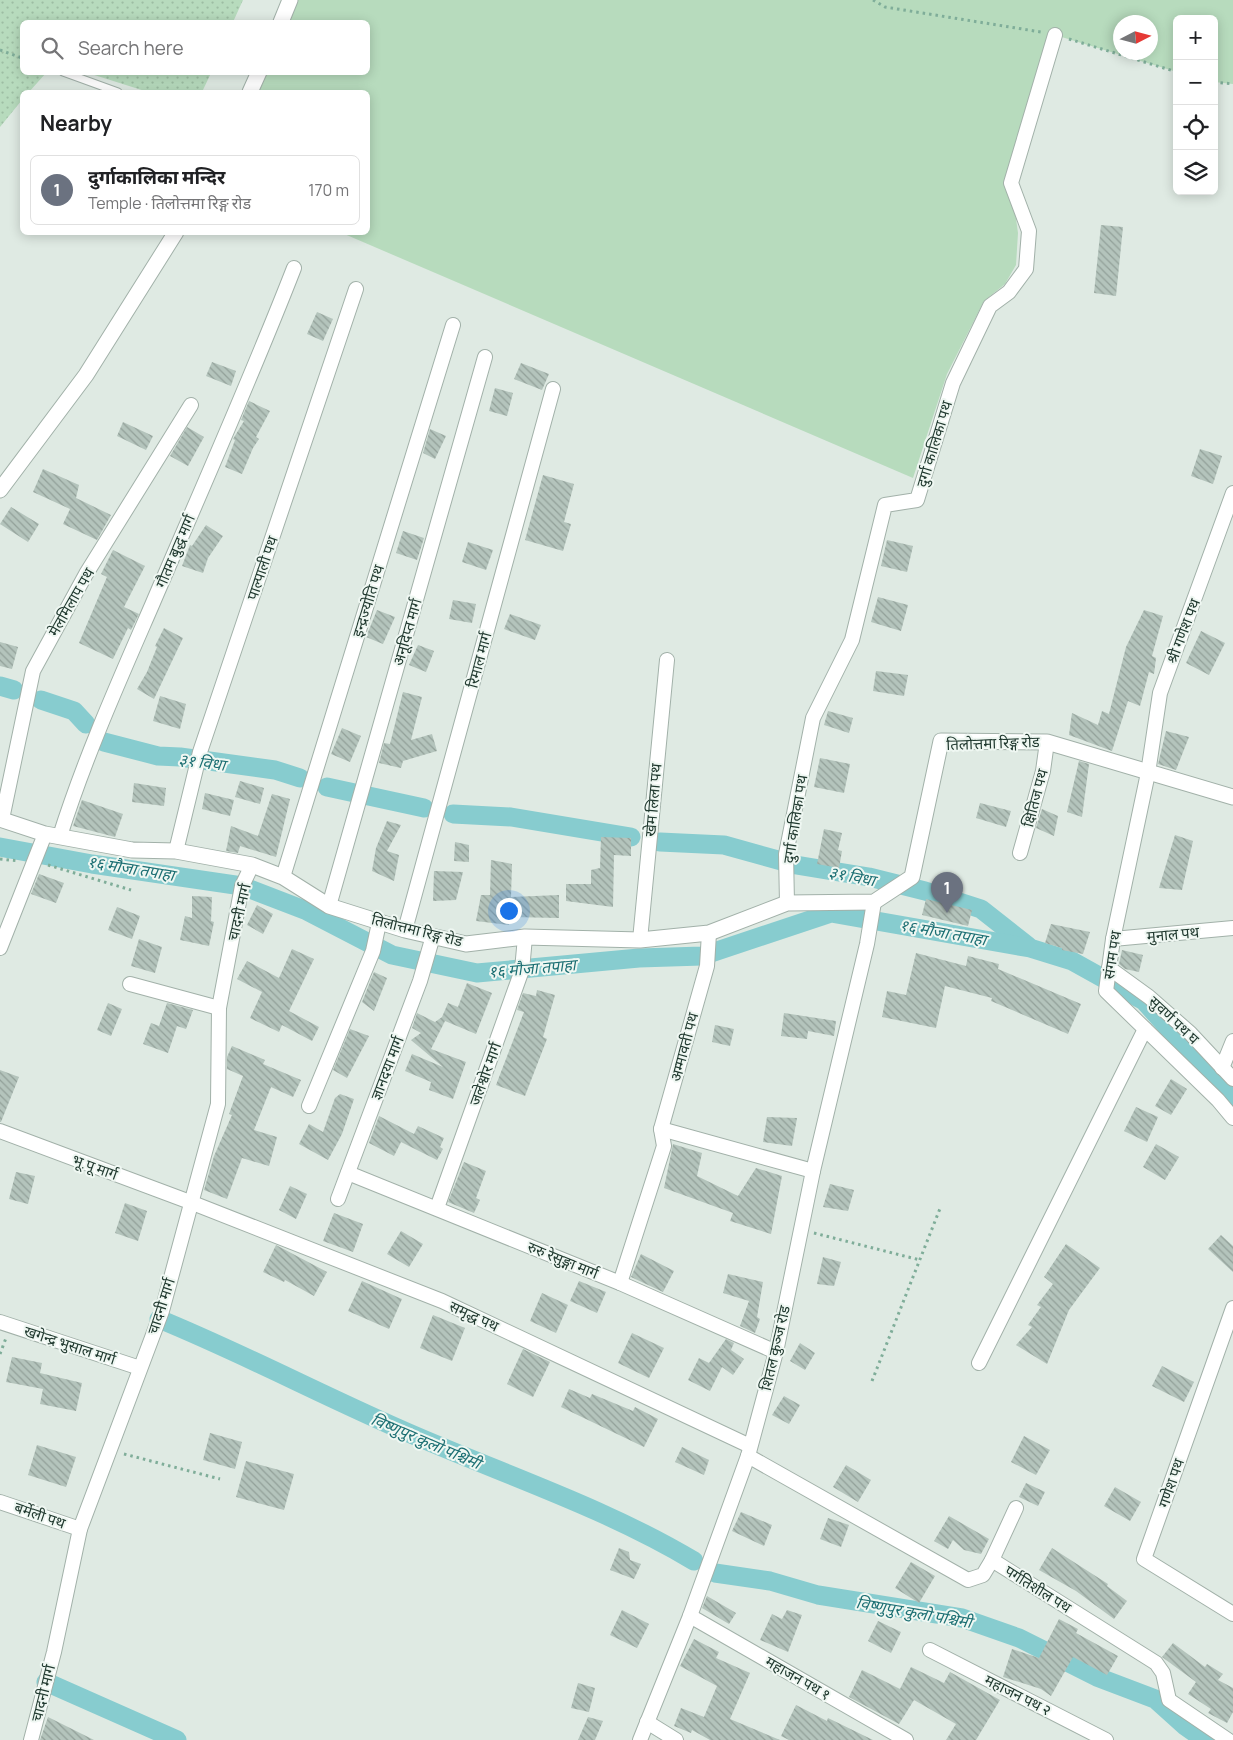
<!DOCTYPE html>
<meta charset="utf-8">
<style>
body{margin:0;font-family:Manrope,"Noto Sans Devanagari",sans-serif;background:#f6f6f6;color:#202124}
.controls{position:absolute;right:15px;top:15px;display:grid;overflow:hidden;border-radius:8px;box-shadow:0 2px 12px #0003}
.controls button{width:45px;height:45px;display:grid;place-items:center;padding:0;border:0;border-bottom:1px solid #e0e0e0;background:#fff;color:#202124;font:25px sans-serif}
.compass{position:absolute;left:1113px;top:15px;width:45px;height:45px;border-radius:50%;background:#fff;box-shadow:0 2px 12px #0003;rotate:84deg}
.you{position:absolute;left:508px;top:910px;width:18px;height:18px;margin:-12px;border:4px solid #fff;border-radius:50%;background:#1a73e8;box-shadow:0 0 0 8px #1a73e833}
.badge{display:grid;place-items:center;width:32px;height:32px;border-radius:50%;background:#ea580c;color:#fff;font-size:16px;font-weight:700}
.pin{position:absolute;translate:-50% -41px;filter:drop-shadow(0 1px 2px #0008)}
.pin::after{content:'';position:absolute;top:26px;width:18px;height:15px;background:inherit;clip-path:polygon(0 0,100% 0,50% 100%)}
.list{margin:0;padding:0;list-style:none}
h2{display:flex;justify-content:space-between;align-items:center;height:65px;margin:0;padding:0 20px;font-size:21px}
h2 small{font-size:16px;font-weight:400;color:#757577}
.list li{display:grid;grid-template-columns:32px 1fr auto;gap:15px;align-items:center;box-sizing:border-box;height:70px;margin:0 10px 10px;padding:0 10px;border:1px solid #e0e0e0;border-radius:8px}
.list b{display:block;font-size:19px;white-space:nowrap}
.list p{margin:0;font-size:16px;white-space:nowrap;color:#757577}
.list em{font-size:16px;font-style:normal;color:#757577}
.icon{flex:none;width:28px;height:28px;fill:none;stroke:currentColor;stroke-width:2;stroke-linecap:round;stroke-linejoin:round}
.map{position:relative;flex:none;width:1233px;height:1740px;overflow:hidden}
.search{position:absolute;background:#fff;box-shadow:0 2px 12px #0003;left:20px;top:20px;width:350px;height:55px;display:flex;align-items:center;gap:12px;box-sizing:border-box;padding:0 18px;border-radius:8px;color:#757577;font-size:19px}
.panel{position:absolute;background:#fff;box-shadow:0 2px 12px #0003;left:20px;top:90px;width:350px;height:145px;border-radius:8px}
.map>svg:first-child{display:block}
.green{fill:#b7dbbd;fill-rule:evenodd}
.park{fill:url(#park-dots)}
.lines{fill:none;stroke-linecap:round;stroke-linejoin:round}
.canal{stroke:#87cccf;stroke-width:19}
.building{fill:url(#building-back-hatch)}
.service-casing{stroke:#a2b1a9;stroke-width:9}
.minor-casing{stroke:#a2b1a9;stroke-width:16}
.tertiary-casing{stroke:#a2b1a9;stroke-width:17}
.path{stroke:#7fad99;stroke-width:3;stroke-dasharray:2.5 4;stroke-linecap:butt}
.service{stroke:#fff;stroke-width:7}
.minor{stroke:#fff;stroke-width:14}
.tertiary{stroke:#fff;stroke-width:15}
.labels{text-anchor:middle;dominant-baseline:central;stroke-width:4;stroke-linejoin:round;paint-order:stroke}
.street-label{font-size:15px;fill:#20392f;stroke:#eff7f2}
.water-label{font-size:16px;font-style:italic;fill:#1c6f73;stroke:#eff7f2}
</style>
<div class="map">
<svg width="1233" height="1740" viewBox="0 0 1233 1740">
<defs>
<pattern id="park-dots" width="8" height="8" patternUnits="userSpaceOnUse" patternTransform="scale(1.25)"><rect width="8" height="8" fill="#b7dbbd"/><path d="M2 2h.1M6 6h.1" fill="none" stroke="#9dbda3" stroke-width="1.8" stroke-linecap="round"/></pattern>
<pattern id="building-back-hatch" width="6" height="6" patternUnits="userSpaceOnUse" patternTransform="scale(1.25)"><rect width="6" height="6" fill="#b4c4bc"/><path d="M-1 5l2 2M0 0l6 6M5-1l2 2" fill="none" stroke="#92a099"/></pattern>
</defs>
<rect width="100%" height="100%" fill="#dfeae3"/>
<path class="green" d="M290,0H1233V84L1214,82V19H1177V72L1055,35L1011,183L1018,233L1016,265L1005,284L984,301L947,374L913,478L342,233L368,232V92H250L259,73L368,72V22H281ZM1120,22H1150V52H1120Z"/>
<g class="park">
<polygon points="0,0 243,0 233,22 22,22 22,72 46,73 29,92 22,92 22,100 0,127"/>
<polygon points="88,73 211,72 211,73 202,92 148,92"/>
</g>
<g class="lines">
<g class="canal">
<polyline points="0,686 14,690"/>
<polyline points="41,700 74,711 86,724"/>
<polyline points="104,742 158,756 180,757 275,770 300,778"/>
<polyline points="327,787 424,808"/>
<polyline points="453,814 511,817 631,837"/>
<polyline points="660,842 724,845 796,865 869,877 925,891 981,909 1028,946"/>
<polyline points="0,847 92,864 242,886 307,911 392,955 477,973 639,958 702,956 831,913 1030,948 1072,961 1144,1001 1233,1100"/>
<path d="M159,1319C247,1355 331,1400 418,1437C511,1477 607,1509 694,1561"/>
<polyline points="715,1573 770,1581 818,1595 962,1618 1019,1638 1097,1677 1155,1699 1185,1726 1205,1740"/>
<polyline points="46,1682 177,1740"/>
</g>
</g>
<g class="building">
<polygon points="1101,225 1123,227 1116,296 1094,293"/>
<polygon points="317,312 333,319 323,341 307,334"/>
<polygon points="212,362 236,371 231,386 206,376"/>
<polygon points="521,363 549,374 542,390 514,379"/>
<polygon points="495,388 513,393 507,416 489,411"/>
<polygon points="249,401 270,411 256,437 259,439 253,448 242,474 225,467 235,440 233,439 244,421 241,420"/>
<polygon points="123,422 153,436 146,450 117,436"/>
<polygon points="187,427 204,437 188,466 170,456"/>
<polygon points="430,429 446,436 435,459 423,453"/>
<polygon points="1200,449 1222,456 1213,484 1191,476"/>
<polygon points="43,469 79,485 76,498 111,515 97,540 63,524 70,509 33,492"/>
<polygon points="543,475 574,484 564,522 571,524 563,551 525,540"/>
<polygon points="11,507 39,524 28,542 0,524"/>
<polygon points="206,525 223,536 208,558 203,573 182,566 190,545 192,546"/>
<polygon points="403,531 424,538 417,560 396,553"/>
<polygon points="887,540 913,546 907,572 881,566"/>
<polygon points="468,542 493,550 486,570 462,562"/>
<polygon points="113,550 145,566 124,607 139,614 131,630 128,628 113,659 79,643 107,577 101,574"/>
<polygon points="878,597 908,605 901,631 871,622"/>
<polygon points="453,600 476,604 472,623 449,619"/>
<polygon points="377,610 395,617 383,644 366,637"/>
<polygon points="1144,610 1163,616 1152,656 1156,658 1154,674 1149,672 1140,706 1128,701 1112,751 1069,735 1072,713 1098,725 1102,711 1109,714 1126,647"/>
<polygon points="510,614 541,625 535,640 504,629"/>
<polygon points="164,628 183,638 154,699 137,689 147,672 157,647 155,646"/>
<polygon points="1201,631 1225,643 1209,675 1186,663"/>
<polygon points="0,642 18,647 12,669 0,666"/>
<polygon points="418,645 434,651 426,672 409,665"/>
<polygon points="876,671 908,675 904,696 873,691"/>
<polygon points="403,692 422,697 411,740 432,734 437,751 403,761 401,768 379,763 384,743 390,744"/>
<polygon points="160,696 186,704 180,729 153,721"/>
<polygon points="828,711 853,718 849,733 824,725"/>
<polygon points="342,728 361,736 350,762 331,754"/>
<polygon points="1166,731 1189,737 1176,770 1158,764"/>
<polygon points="820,758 850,764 844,793 814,787"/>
<polygon points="1079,761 1089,764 1082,817 1067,812"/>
<polygon points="240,781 264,788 260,804 235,797"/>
<polygon points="134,783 166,788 164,806 132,802"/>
<polygon points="205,793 234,800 230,816 202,809"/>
<polygon points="272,794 290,799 276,857 240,846 238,853 226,851 231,826 258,836"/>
<polygon points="82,800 123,814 115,837 73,826"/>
<polygon points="980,803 1011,811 1006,827 976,818"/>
<polygon points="1042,809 1058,816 1054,836 1036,828"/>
<polygon points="387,821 401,825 387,851 399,855 394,881 372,871 376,848"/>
<polygon points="824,829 842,833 838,850 842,851 839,868 817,864"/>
<polygon points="1175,835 1193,841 1182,890 1159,888"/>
<polygon points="601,837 631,838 631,856 614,855 613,907 566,901 566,884 591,884 591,870 600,868"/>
<polygon points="455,842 469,845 469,862 454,861"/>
<polygon points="491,860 512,864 511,897 559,895 559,918 510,917 509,925 476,921 481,895 490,895"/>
<polygon points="434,871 463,872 456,900 433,901"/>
<polygon points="39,874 64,883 56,903 31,894"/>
<polygon points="192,896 212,897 211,921 214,922 209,946 180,940 185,916 192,918"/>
<polygon points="926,899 972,910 968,926 922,915"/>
<polygon points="257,905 273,914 263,934 247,925"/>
<polygon points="117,907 140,916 132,939 108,930"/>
<polygon points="1051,924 1090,932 1083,954 1062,950 1062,948 1045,943"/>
<polygon points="139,939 162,947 155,973 131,966"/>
<polygon points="292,949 314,959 289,1011 319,1027 312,1041 282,1025 279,1032 250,1018 262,992 237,979 247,961 279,978"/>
<polygon points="1122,950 1143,955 1139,972 1125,969 1119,964"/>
<polygon points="916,953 966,966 968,956 999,964 998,969 1081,1004 1068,1034 991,1001 992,998 945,986 936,1028 882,1017 887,991 906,995"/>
<polygon points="374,972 387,978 374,1011 362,1002"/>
<polygon points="467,983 492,993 476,1034 445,1021 431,1049 466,1062 453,1099 429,1090 431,1082 405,1071 412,1054 443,1067 411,1040 421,1033 412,1028 417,1013 435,1022 442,1017 448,1003 458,1007"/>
<polygon points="537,990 555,995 543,1037 547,1039 525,1096 496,1085 524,1012 517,1010 523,993 536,996"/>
<polygon points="108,1003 122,1009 111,1036 97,1030"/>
<polygon points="167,1003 193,1010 186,1029 177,1026 168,1053 143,1044 151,1023 159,1026"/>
<polygon points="784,1013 836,1021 834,1036 808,1031 807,1039 781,1036"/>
<polygon points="715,1025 734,1029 730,1046 712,1042"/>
<polygon points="350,1029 369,1036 347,1078 333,1070"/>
<polygon points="232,1046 265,1060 263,1064 301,1080 293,1097 271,1087 254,1130 277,1137 269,1166 242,1158 227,1199 204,1190 214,1156 232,1115 229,1114 243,1076 227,1069 227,1057"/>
<polygon points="0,1070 19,1077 1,1122 0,1122"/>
<polygon points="1171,1079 1187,1089 1171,1115 1155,1106"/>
<polygon points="340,1094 354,1099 342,1134 328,1160 299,1144 309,1124 323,1132 335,1098"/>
<polygon points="1136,1107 1158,1117 1147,1142 1124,1131"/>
<polygon points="379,1116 414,1134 418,1126 444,1138 440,1147 443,1149 437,1160 401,1142 394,1156 369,1143"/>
<polygon points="767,1117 797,1118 792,1146 763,1142"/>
<polygon points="673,1144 702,1153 697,1176 738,1196 756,1168 782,1176 771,1234 730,1221 733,1213 664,1188"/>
<polygon points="1156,1144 1179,1157 1165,1180 1143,1167"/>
<polygon points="464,1162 486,1171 476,1198 480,1200 474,1213 448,1202"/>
<polygon points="16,1172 35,1176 28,1204 9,1199"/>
<polygon points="830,1184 854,1190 848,1211 823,1207"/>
<polygon points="290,1186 307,1194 296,1219 279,1210"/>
<polygon points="125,1203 147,1211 138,1241 115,1233"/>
<polygon points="334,1213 363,1224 353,1252 323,1241"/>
<polygon points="401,1231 423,1244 409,1267 387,1254"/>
<polygon points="1221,1235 1233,1246 1233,1272 1208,1249"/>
<polygon points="1066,1244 1100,1268 1069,1310 1047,1364 1016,1345 1032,1327 1028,1325 1041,1307 1037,1305 1053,1284 1044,1277"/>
<polygon points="276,1245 327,1272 314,1296 285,1280 284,1282 263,1272"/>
<polygon points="641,1254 674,1271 663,1292 631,1277"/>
<polygon points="823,1257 841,1262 834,1286 817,1284"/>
<polygon points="728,1274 763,1282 757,1317 760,1319 755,1333 740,1326 749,1301 723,1293"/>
<polygon points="362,1281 402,1299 389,1329 348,1311"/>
<polygon points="579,1281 606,1292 597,1313 570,1301"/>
<polygon points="542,1293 568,1305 556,1333 530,1321"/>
<polygon points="433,1315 465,1328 452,1361 420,1348"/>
<polygon points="632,1333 664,1348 649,1378 618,1363"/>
<polygon points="726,1339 734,1343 731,1350 744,1359 733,1375 722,1367 710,1391 688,1380 699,1358 709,1363"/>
<polygon points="800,1343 815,1353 805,1370 790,1361"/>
<polygon points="523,1349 550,1362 533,1397 507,1384"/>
<polygon points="12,1357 42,1363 40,1373 82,1383 76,1411 40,1404 43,1389 6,1382"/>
<polygon points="1162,1366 1194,1382 1184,1402 1152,1386"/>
<polygon points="569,1389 590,1398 592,1394 633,1411 635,1407 658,1419 644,1447 561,1407"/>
<polygon points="784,1396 800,1405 789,1424 772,1415"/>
<polygon points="210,1433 242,1442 235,1469 203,1460"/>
<polygon points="1024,1436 1050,1450 1036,1475 1011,1462"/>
<polygon points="37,1445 76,1457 66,1487 28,1475"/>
<polygon points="682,1447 709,1460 704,1475 675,1462"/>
<polygon points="246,1461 294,1474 284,1510 236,1497"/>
<polygon points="846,1465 871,1480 858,1502 833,1487"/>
<polygon points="1026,1483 1045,1492 1038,1506 1019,1497"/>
<polygon points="1115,1487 1141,1502 1130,1521 1104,1506"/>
<polygon points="741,1512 772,1525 764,1546 732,1531"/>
<polygon points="949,1516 989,1539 981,1554 964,1550 953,1540 948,1549 934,1541"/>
<polygon points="828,1518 849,1525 841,1547 820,1539"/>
<polygon points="619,1548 629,1552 630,1560 641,1564 634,1579 610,1570"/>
<polygon points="1052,1548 1108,1584 1107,1586 1127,1601 1114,1619 1076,1591 1039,1570"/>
<polygon points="911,1562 935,1576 919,1603 895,1588"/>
<polygon points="707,1596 736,1613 729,1624 702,1608"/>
<polygon points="622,1610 649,1624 637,1648 610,1635"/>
<polygon points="787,1610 802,1615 788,1652 760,1640 772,1614 782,1619"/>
<polygon points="1059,1619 1078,1629 1076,1633 1118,1656 1107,1675 1073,1657 1051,1696 1041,1689 1003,1677 1012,1649 1039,1658"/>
<polygon points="878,1621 901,1632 891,1653 868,1641"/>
<polygon points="694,1639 719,1652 716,1658 750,1673 730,1719 780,1740 710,1740 692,1730 691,1733 674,1726 681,1708 704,1717 717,1686 680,1666"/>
<polygon points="1173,1643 1205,1667 1207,1664 1223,1674 1218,1680 1233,1688 1233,1712 1227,1723 1208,1713 1211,1709 1188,1694 1196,1682 1162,1657"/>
<polygon points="911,1667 944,1683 950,1672 1000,1700 976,1740 946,1740 956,1724 914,1700 899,1724 849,1697 862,1670 900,1689"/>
<polygon points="578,1683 595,1688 589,1712 571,1708"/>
<polygon points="796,1705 827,1721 828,1718 873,1740 789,1740 781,1736"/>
<polygon points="48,1717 94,1740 40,1740"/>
<polygon points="588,1717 603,1721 595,1740 578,1740"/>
</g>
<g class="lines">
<defs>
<polyline id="service" points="63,72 118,92"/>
<g id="minor">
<polyline points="1233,493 1160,693 1148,773 1113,939 1106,991 1218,1100 1233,1118"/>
<polyline points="2,819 33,671 86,574 191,405"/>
<path d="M60,836C85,757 119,681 152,605C200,493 250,381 294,268"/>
<polyline points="176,851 200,752 356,289"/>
<polyline points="1020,853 1043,771 1047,742"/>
<polyline points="283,877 453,325"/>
<polyline points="787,903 786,854 813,718 852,640 885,505 917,500 953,383 990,306 1009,292 1026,269 1029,231 1011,183 1055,35"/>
<polyline points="329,906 485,357"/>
<polyline points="405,930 553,389"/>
<polyline points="1113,939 1233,928"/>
<polyline points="640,940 667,660"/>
<polyline points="0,948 45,834"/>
<polyline points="1109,968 1149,997 1190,1033 1233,1079"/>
<polyline points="130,984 219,1008"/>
<polyline points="1222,1068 1233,1041"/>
<polyline points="309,1106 373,951 379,923"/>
<polyline points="661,1129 813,1171"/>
<polyline points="0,1131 190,1202 442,1301 750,1446"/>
<polyline points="348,1173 620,1283 776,1352"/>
<polyline points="338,1199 420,981 433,936"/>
<polyline points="437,1208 522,970 525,937"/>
<polyline points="620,1283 664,1146 661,1129 707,966 709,933"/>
<polyline points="1233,1308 1144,1559 1233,1614"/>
<polyline points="0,1322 140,1368"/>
<polyline points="979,1363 1145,1029"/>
<polyline points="748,1456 968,1580 983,1575 992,1560 1156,1663 1163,1673 1169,1700 1228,1740"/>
<polyline points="0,1502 80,1529"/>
<polyline points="992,1560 1016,1508"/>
<polyline points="690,1616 906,1740"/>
<polyline points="930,1650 1106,1740"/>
<polyline points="647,1722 676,1740"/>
<polyline points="31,1740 54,1652 80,1529 162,1311 218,1104 219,1008 242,886 252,865"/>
<polyline points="640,1740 690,1616 748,1456 776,1352 813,1171 867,944 874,902"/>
</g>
<g id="tertiary">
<polyline points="281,22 290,0"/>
<polyline points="250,92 259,72"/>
<polyline points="0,490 86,375 176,232"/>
<polyline points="0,819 45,834 132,850 176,851 252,865 283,877 329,906 405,930 466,944 525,937 640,940 709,933 787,903 874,902 912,877 941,741 1047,742 1233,797"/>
</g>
</defs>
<use href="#service" class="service-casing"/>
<use href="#minor" class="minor-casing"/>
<use href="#tertiary" class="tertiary-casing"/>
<g class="path">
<polyline points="873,0 885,7 1041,32"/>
<polyline points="1069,39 1177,72"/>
<polyline points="0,50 22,58"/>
<polyline points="1214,82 1233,84"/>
<polyline points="0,859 19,861"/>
<polyline points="48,865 131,890"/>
<polyline points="814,1233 920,1260"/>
<polyline points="0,1354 6,1338"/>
<polyline points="872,1381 941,1206"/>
<polyline points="124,1454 220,1479"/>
</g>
<use href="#service" class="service"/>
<use href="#minor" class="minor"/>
<use href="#tertiary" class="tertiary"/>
</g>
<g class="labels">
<g class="street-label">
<text transform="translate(934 444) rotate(-73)">दुर्गा कालिका पथ</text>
<text transform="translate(175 551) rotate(-67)">गौतम बुद्ध मार्ग</text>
<text transform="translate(262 568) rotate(-71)">पाल्पाली पथ</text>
<text transform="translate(368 601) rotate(-73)">इन्द्रज्योति पथ</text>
<text transform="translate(71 602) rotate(-60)">मेलमिलाप पथ</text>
<text transform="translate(1183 631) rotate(-69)">श्री गणेश पथ</text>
<text transform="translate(407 632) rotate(-74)">अनूदिप्त मार्ग</text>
<text transform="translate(479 660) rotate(-75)">रिमाल मार्ग</text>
<text transform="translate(993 743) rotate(-2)">तिलोत्तमा रिङ्ग रोड</text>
<text transform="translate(1035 798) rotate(-75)">क्षितिज पथ</text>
<text transform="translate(653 800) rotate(-85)">खेम लिला पथ</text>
<text transform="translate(795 819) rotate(-81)">दुर्गा कालिका पथ</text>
<text transform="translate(239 912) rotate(-77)">चादनी मार्ग</text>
<text transform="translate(417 930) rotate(14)">तिलोत्तमा रिङ्ग रोड</text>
<text transform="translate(1173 934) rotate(-5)">मुनाल पथ</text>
<text transform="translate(1112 955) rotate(-81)">संगम पथ</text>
<text transform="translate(1174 1020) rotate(43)">सुवर्ण पथ घ</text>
<text transform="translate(684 1047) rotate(-75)">अम्मावती पथ</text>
<text transform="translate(387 1068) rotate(-69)">ज्ञानदया मार्ग</text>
<text transform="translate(485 1074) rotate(-70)">जलेश्वोर मार्ग</text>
<text transform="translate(95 1167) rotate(20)">भू.पू मार्ग</text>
<text transform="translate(563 1260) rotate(22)">रुरु रेसुङ्गा मार्ग</text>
<text transform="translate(161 1306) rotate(-72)">चादनी मार्ग</text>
<text transform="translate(474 1316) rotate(25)">समृद्ध पथ</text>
<text transform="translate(70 1345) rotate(18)">खगेन्द्र भुसाल मार्ग</text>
<text transform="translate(775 1348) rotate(-77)">शितल कुञ्ज रोड</text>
<text transform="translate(1171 1483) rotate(-71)">गणेश पथ</text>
<text transform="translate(40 1515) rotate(19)">बर्मेली पथ</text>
<text transform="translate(1038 1589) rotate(32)">पर्गतिशील पथ</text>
<text transform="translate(798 1678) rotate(30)">महाजन पथ १</text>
<text transform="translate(43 1693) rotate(-76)">चादनी मार्ग</text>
<text transform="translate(1018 1695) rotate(27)">महाजन पथ २</text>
</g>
<g class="water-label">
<text transform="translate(202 762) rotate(7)">३१ विधा</text>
<text transform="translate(131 868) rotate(9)">१६ मौजा तपाहा</text>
<text transform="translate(852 876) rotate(11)">३१ विधा</text>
<text transform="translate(943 932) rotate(10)">१६ मौजा तपाहा</text>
<text transform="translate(532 968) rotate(-5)">१६ मौजा तपाहा</text>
<text transform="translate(426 1441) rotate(23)">विष्णुपुर कुलो पश्चिमी</text>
<text transform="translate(914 1612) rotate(10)">विष्णुपुर कुलो पश्चिमी</text>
</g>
</g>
</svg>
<div class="controls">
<button>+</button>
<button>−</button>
<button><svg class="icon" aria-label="locate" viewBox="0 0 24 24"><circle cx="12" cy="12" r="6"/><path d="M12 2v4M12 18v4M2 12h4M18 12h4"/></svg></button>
<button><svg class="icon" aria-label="layers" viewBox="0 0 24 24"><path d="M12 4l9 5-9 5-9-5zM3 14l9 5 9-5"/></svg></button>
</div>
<svg class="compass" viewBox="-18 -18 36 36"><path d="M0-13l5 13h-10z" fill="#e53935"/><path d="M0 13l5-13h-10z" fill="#757577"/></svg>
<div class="you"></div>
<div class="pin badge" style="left:947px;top:913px;background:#6b7280">1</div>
<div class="search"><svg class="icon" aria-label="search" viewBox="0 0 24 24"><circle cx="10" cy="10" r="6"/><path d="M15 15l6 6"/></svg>Search here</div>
<section class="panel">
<h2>Nearby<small></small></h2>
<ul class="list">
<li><span class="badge" style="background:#6b7280">1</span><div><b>दुर्गाकालिका मन्दिर</b><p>Temple · तिलोत्तमा रिङ्ग रोड</p></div><em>170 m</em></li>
</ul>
</section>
</div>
